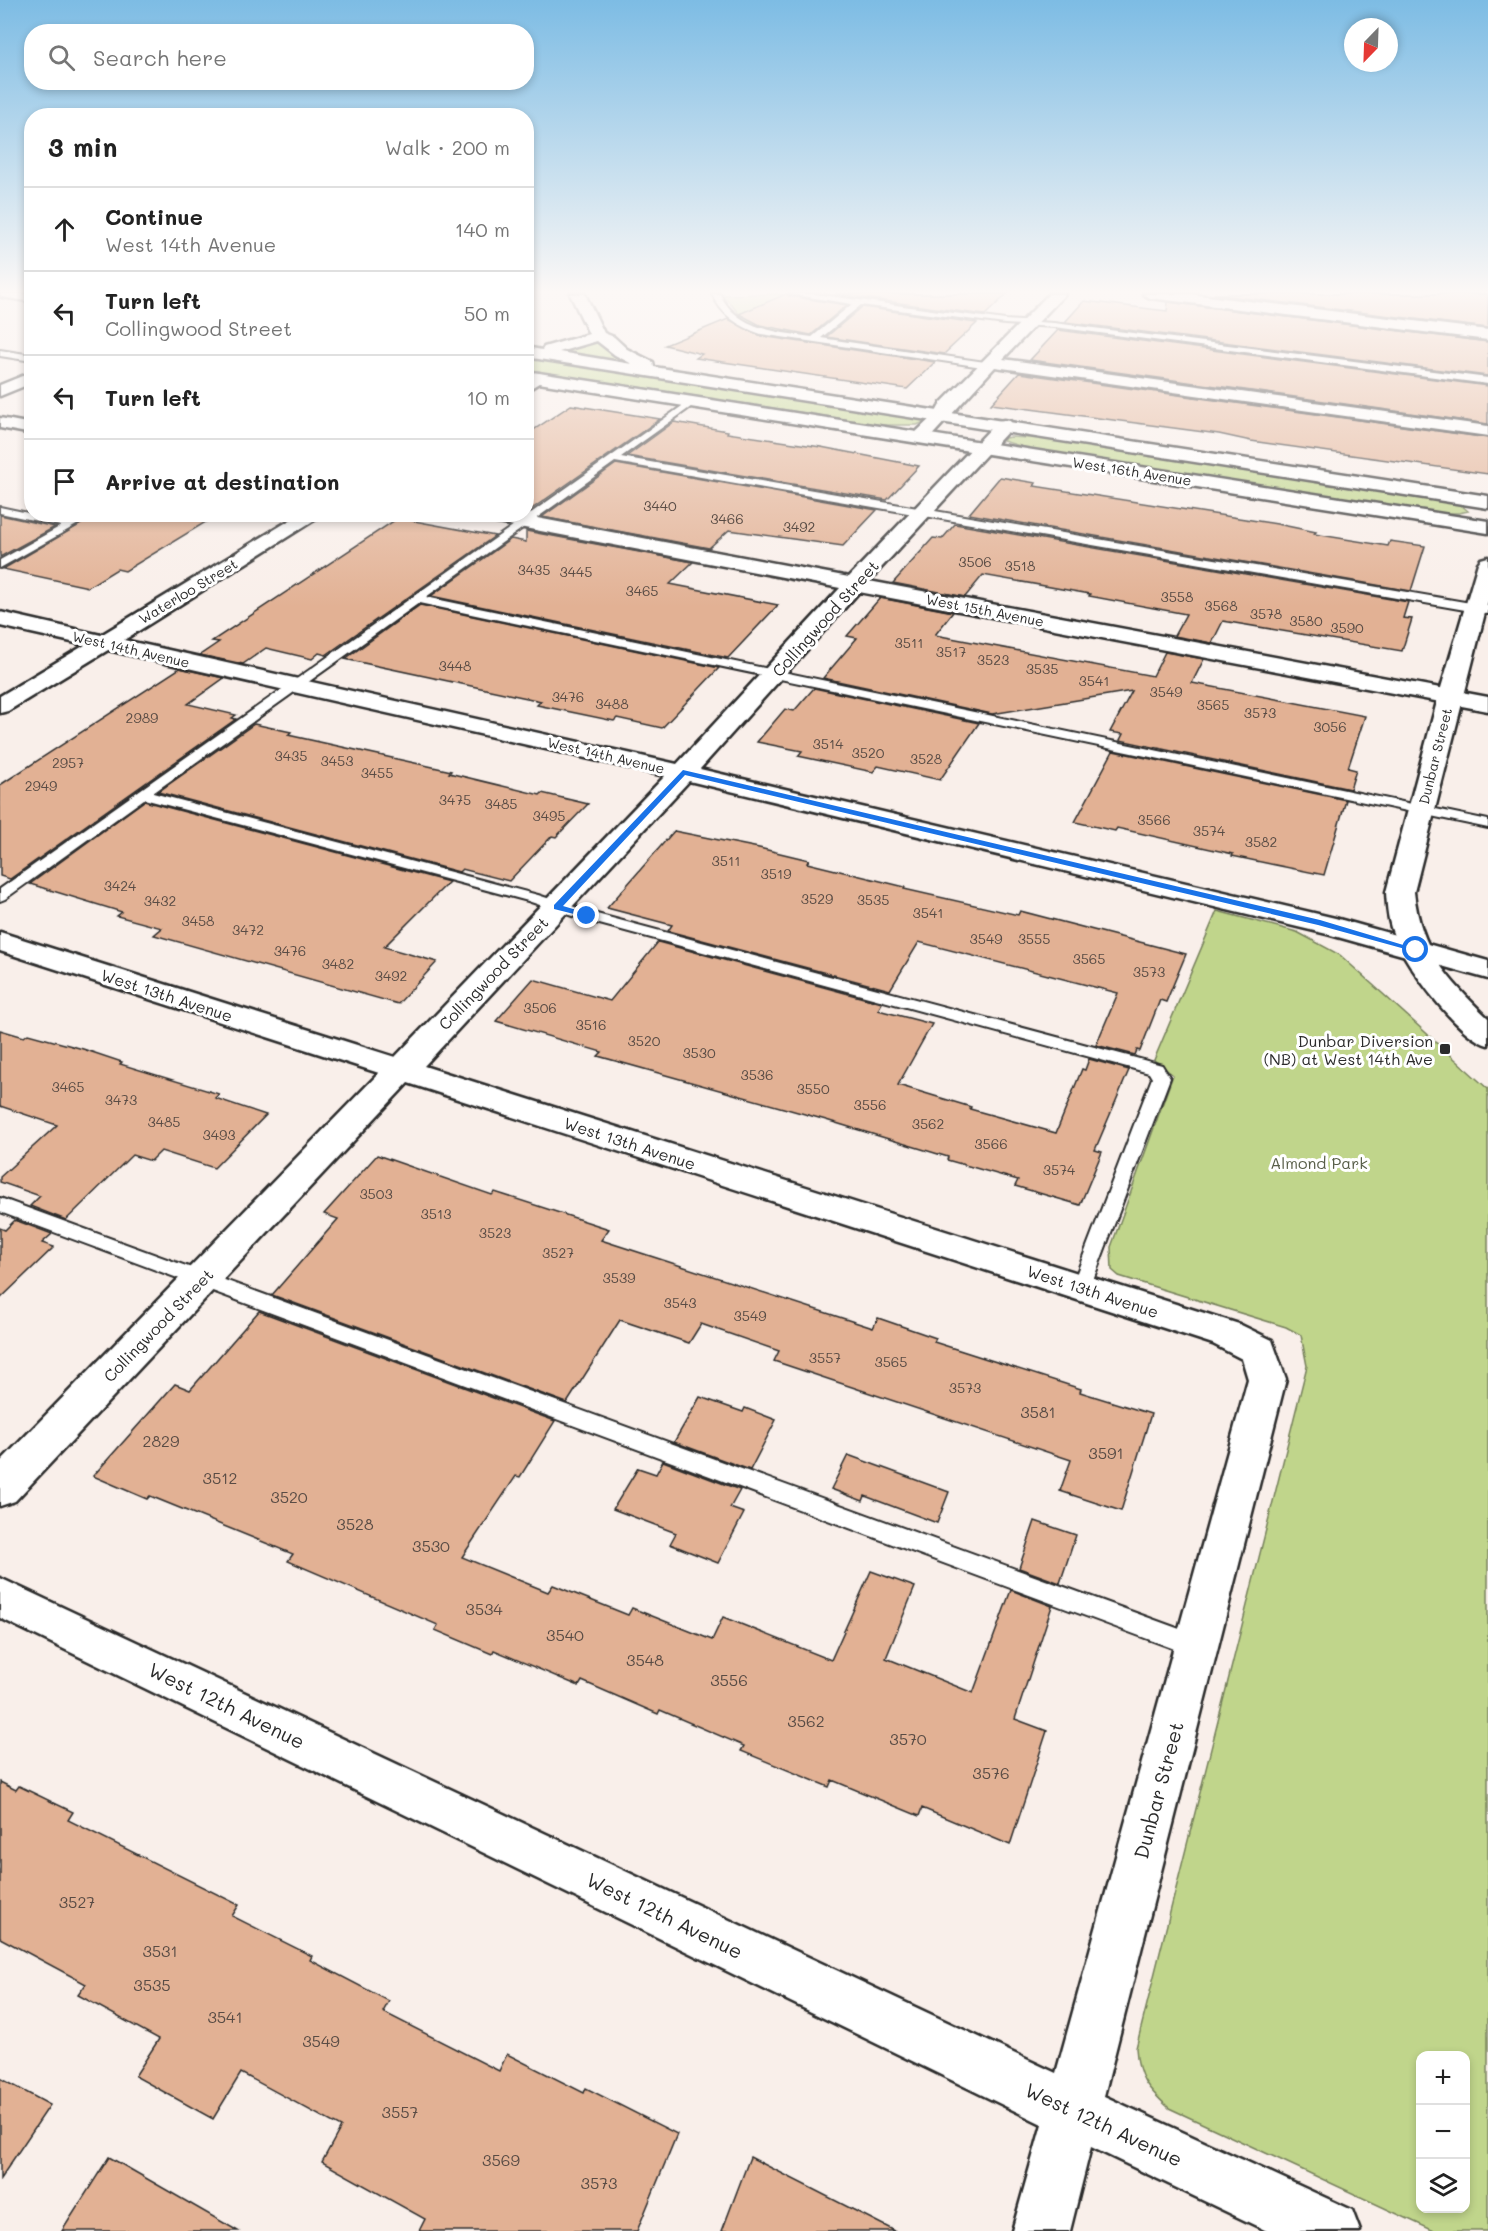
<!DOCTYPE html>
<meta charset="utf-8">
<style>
body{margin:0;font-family:Mali,sans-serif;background:#f6f6f6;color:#222}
.controls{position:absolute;right:18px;bottom:18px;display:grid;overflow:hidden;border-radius:12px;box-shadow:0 3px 9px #0003}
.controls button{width:54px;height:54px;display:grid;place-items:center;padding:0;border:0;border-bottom:2px solid #e0e0e0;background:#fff;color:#222;font:30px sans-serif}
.compass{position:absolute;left:1344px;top:18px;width:54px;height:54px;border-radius:50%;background:#fff;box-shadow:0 3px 9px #0003;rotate:203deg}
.stop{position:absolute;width:18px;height:18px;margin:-14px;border:4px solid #1a73e8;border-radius:50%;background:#fff}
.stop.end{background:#1a73e8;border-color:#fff;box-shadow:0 2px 6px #0008}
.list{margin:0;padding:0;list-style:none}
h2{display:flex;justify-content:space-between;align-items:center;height:78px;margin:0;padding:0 24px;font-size:26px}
h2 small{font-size:20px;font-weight:400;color:#767676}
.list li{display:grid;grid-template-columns:39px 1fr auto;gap:18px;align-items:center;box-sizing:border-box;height:84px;padding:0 24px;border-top:2px solid #e0e0e0}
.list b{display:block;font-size:22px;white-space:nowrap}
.list p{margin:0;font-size:20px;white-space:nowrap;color:#767676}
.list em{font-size:20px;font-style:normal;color:#767676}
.icon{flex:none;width:33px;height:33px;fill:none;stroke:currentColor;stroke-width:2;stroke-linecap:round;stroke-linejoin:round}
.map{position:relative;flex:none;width:1488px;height:2231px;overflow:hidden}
.search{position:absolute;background:#fff;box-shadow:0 3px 9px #0003;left:24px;top:24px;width:510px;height:66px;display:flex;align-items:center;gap:15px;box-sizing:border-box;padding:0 21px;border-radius:24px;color:#767676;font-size:22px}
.panel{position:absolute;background:#fff;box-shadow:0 3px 9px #0003;left:24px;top:108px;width:510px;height:414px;border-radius:24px}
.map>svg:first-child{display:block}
.green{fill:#c0d58b;stroke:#76805b;stroke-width:1.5;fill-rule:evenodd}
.building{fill:#e2b194;stroke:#2b2b2b;stroke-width:1.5}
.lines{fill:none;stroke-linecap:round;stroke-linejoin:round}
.lane-casing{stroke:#2b2b2b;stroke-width:4}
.street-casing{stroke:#2b2b2b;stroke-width:5}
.secondary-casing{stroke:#2b2b2b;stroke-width:5}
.lane{fill:#fff;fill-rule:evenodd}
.street{fill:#fff;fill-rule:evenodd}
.secondary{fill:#fff;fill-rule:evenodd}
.route{fill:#1a73e8}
.poi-dot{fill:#2b2b2b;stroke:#fff;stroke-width:2}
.labels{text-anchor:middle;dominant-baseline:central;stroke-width:6;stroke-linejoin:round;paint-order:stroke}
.far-street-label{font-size:14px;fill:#2b2b2b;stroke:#fff}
.number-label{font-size:14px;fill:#594c45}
.street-label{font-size:16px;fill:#2b2b2b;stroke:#fff}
.poi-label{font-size:16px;fill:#2b2b2b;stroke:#fff;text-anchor:end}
.park-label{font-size:16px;fill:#585e48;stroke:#fff}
.near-number-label{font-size:16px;fill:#594c45}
.near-street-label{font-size:20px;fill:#2b2b2b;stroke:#fff}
</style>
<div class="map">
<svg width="1488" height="2231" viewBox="0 0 1488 2231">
<rect width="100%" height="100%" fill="#f9efea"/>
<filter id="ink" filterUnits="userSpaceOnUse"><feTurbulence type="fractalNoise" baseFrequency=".0167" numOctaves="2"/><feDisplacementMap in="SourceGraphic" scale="12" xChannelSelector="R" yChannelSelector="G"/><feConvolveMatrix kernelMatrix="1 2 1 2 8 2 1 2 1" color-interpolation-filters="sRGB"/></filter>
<g filter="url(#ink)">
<g class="green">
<polygon points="777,294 837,302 846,306 815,332 795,334 767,330 747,323 723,295"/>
<polygon points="596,341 600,341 631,363 560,353"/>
<polygon points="526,356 925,418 929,420 917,425 883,425 527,370"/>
<polygon points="1011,437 1077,441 1431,497 1461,505 1468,511 1459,513 1430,513 1042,452 1003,441 1005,438"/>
<path d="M1217,911L1297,932L1340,955L1488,1089V2231H1434L1169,2108C1147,2088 1138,2078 1136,2048L1307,1366L1301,1335L1286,1327L1119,1276L1112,1270L1111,1247L1173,1075L1154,1060ZM1420,2056H1466V2208H1420Z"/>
</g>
<g class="building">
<polygon points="786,294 789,296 847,305 811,335 760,325 739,314"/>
<polygon points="835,294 1007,294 985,315"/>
<polygon points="1213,294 1488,294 1488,328"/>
<polygon points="1084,301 1167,311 1168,302 1488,342 1488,376 1065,322"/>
<polygon points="862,307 977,323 944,354 826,337"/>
<polygon points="728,319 761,336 935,362 907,389 696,358 702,354 665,345"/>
<polygon points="1058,330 1488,386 1488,424 1030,360"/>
<polygon points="1019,373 1488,438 1488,474 1251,441 1219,434 991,404"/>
<polygon points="571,405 660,419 526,513 526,435"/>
<polygon points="674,422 728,431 727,433 821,447 919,466 887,500 627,456"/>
<polygon points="616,464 877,510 843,546 729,530 709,548 542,517"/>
<polygon points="1000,477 1036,483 1034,486 1277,524 1316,532 1314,534 1388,546 1390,541 1425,546 1411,591 969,514"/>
<polygon points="98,514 219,514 125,571 117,569 88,587 3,569"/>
<polygon points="0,515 55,527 0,557"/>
<polygon points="398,518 495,536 326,655 319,653 312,659 266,648 243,664 200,655 219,642 212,641"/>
<polygon points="955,524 1408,602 1403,618 1412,619 1402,651 1223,621 1212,643 1174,636 1186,614 1089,596 1090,594 983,575 965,597 893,583 933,538 942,539"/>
<polygon points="526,531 693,562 670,584 778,605 728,658 431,596 511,539 526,542"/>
<polygon points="880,598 953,612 935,635 1153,676 1165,652 1204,659 1192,683 1365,716 1348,768 1356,770 1350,789 1120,740 1123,734 1110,732 1132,691 992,714 823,678 857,638 847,636"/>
<polygon points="420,605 719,668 662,728 617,718 614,721 537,705 541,701 345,659"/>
<polygon points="180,668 224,678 188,704 236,715 232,718 236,719 10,879 0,876 0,785"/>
<polygon points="814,688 979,723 940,780 878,766 873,772 798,756 802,751 757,742 785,709 794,711"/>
<polygon points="254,724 291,732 288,735 451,771 449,773 540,795 542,793 588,804 556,837 552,836 509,881 462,869 459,872 158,792"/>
<polygon points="1113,751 1346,800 1324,875 1232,856 1233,854 1117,828 1115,831 1075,822"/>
<polygon points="144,801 449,882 384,947 437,962 398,1004 154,935 162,928 117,916 122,912 30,884"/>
<polygon points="674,831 759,848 809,860 807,863 905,887 904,889 1018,915 1020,911 1186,954 1166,1002 1160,1000 1140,1051 1137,1050 1135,1055 1096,1045 1118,993 919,942 890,990 668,931 672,925 607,908"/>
<polygon points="658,942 882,1003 878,1010 932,1024 898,1085 971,1107 970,1109 1056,1133 1082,1069 1085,1070 1089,1059 1129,1070 1095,1150 1102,1152 1080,1205 1015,1186 1018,1180 947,1160 948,1157 826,1120 598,1056 602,1052 496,1021 533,979 610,1001"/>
<polygon points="0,1030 24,1037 28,1034 83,1049 122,1062 120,1064 219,1094 215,1098 266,1115 214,1168 161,1151 151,1161 132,1155 66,1220 30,1206 40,1196 0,1182 0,1177 57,1125 0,1106"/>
<polygon points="377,1155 492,1195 495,1192 609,1229 601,1240 873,1328 878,1318 936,1338 934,1342 1081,1389 1080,1392 1151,1414 1121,1511 1060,1491 1071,1460 774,1361 779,1351 701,1324 689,1343 620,1320 567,1403 272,1295 338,1219 324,1214"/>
<polygon points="15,1220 52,1234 42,1243 54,1247 0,1299 0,1228 5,1230"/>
<polygon points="259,1311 555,1421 520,1477 516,1476 462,1557 548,1592 553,1585 628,1615 632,1608 712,1640 723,1617 831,1660 871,1571 915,1587 886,1658 973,1693 1011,1590 1052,1606 1015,1719 1047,1731 1010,1845 922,1808 919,1816 832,1780 829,1787 741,1751 744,1746 660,1710 658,1714 582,1681 579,1686 494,1650 492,1654 435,1630 438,1625 288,1561 293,1554 150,1496 147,1499 93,1476 175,1384 190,1390"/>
<polygon points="700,1397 743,1412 745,1408 776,1420 750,1470 674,1442"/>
<polygon points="848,1455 949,1492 937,1523 865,1496 863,1501 831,1489"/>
<polygon points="663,1461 740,1490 730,1508 744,1513 718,1563 670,1544 676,1533 613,1509 638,1468 656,1474"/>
<polygon points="1035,1521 1076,1535 1060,1583 1019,1568"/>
<polygon points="0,1782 16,1790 19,1786 73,1812 68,1820 239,1905 232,1916 312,1956 310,1960 389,2001 383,2012 499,2071 507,2054 584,2093 586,2088 677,2134 637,2231 419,2231 425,2219 322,2162 341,2127 241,2073 213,2119 135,2076 159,2039 78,1995 86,1984 0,1938"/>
<polygon points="0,2078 50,2105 0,2179"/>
<polygon points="109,2157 238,2231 62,2231"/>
<polygon points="750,2157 895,2231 722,2231"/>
</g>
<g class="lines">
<defs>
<g id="lane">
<path d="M712,294H720C737,330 778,332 812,337L852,304L789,294H815L1005,320L1054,323L1488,378V384L1054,327L1005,324L861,305L821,338L992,363V367L989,368L761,334C739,326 722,316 712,294Z"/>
<polygon points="0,350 32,355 32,361 0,356"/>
<polygon points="692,399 695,400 695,404 621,457 1488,606 1488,614 615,462 426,597 1488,820 1488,828 419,603 153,793 538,895 593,913 1162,1065 1170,1078 1088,1293 1081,1296 1074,1293 1071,1288 1152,1078 1149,1073 581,919 528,901 144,799 5,899 0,901 0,889"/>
<polygon points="0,507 70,522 82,514 96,514 0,568 0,560 61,526 0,513"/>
<polygon points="0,1198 1196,1635 1205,1638 1208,1646 1205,1654 1196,1657 0,1212"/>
</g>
<g id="street">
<polygon points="1049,294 1065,294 1003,359 1488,426 1488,436 995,367 926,442 914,442 911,438 914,434 935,414 941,403"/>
<polygon points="1143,294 1190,294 1488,330 1488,340 1150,298"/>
<polygon points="539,373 545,375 547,378 526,391 526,379"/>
<polygon points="0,418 32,424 32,434 0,428"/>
<polygon points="1004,420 1010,421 1013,425 1010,429 869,581 1488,697 1488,711 859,592 700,769 1335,918 1488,961 1488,979 1327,934 689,781 424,1066 1239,1324 1272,1340 1286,1379 1104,2096 1352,2210 1360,2231 1267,2231 1091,2147 1070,2231 1012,2231 1042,2124 0,1618 0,1578 1056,2073 1248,1379 1242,1359 1213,1344 408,1083 15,1501 0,1506 0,1462 379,1073 0,951 0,932 395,1057 665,776 108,650 8,711 0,713 0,696 85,645 0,626 0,612 101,635 300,514 324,514 124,640 677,764 840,588 482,520 475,518 473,514 516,514 849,577 998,421"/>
</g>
<g id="secondary">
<polygon points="0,294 32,294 32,302 2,297"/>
<path d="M570,294H585L604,333L614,337L627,349L653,362L654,367L1488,496V508L526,357V347L542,350L544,347L589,334ZM597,341L615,355L632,364L559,352Z"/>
<polygon points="526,371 1488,521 1488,533 526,381"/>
<polygon points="32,372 32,383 0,396 0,385"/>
<path d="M1488,557V601L1414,892C1420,950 1447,978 1488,1018V1045C1458,1037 1407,967 1395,938C1388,923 1387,908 1386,892L1438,698L1478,563L1481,559Z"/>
</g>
</defs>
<use href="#lane" class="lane-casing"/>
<use href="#street" class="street-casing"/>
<use href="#secondary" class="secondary-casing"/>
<use href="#lane" class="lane"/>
<use href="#street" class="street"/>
<use href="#secondary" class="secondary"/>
</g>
</g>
<linearGradient id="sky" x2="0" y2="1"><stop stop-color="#7dbce4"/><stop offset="0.48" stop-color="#fcf8f6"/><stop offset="1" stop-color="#fcf8f6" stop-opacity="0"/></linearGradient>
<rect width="1488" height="607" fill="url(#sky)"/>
<polygon class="route" points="683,770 1320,920 1420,950 1416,952 1318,925 685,775 563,906 590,914 590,918 554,909 554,905"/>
<rect class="poi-dot" x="1439" y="1043" width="12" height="12" rx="3"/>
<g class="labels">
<g class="far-street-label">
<text transform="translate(1132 471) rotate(9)">West 16th Avenue</text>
<text transform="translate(188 591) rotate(-31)">Waterloo Street</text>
<text transform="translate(985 610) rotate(11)">West 15th Avenue</text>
<text transform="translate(131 649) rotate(13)">West 14th Avenue</text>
<text transform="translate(606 755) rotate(13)">West 14th Avenue</text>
<text transform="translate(1435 756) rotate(-76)">Dunbar Street</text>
</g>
<g class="number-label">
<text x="660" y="505">3440</text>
<text x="727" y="518">3466</text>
<text x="799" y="526">3492</text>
<text x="975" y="561">3506</text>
<text x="1020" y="565">3518</text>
<text x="534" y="569">3435</text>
<text x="576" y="571">3445</text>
<text x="642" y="590">3465</text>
<text x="1177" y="596">3558</text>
<text x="1221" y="605">3568</text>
<text x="1266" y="613">3578</text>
<text x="1306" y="620">3580</text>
<text x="1347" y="627">3590</text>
<text x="909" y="642">3511</text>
<text x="951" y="651">3517</text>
<text x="993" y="659">3523</text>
<text x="455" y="665">3448</text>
<text x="1042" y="668">3535</text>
<text x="1094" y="680">3541</text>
<text x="1166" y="691">3549</text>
<text x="568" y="696">3476</text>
<text x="612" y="703">3488</text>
<text x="1213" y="704">3565</text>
<text x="1260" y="712">3573</text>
<text x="142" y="717">2989</text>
<text x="1330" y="726">3056</text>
<text x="828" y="743">3514</text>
<text x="868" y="752">3520</text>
<text x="291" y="755">3435</text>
<text x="926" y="758">3528</text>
<text x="337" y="760">3453</text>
<text x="68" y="762">2957</text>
<text x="377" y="772">3455</text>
<text x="41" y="785">2949</text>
<text x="455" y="799">3475</text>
<text x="501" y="803">3485</text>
<text x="549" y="815">3495</text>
<text x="1154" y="819">3566</text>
<text x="1209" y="830">3574</text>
<text x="1261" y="841">3582</text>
<text x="726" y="860">3511</text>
<text x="776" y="873">3519</text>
<text x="120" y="885">3424</text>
<text x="817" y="898">3529</text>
<text x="873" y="899">3535</text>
<text x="160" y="900">3432</text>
<text x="928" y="912">3541</text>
<text x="198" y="920">3458</text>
<text x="248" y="929">3472</text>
<text x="986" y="938">3549</text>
<text x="1034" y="938">3555</text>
<text x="290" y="950">3476</text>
<text x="1089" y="958">3565</text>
<text x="338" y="963">3482</text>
<text x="1149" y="971">3573</text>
<text x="391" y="975">3492</text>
<text x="540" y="1007">3506</text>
<text x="591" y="1024">3516</text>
<text x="644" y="1040">3520</text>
<text x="699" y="1052">3530</text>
<text x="757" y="1074">3536</text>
<text x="68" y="1086">3465</text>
<text x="813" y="1088">3550</text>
<text x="121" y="1099">3473</text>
<text x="870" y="1104">3556</text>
<text x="164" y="1121">3485</text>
<text x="928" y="1123">3562</text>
<text x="219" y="1134">3493</text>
<text x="991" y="1143">3566</text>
<text x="1059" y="1169">3574</text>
<text x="376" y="1193">3503</text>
<text x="436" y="1213">3513</text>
<text x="495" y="1232">3523</text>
<text x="558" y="1252">3527</text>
<text x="619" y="1277">3539</text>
<text x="680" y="1302">3543</text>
<text x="750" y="1315">3549</text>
<text x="825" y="1357">3557</text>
<text x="891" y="1361">3565</text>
<text x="965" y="1387">3573</text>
</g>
<g class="street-label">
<text transform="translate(825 618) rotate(-48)">Collingwood Street</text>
<text transform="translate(493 973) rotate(-46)">Collingwood Street</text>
<text transform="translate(167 995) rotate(18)">West 13th Avenue</text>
<text transform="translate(630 1143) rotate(18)">West 13th Avenue</text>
<text transform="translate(1093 1291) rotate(18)">West 13th Avenue</text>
<text transform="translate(158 1325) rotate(-46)">Collingwood Street</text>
</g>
<g class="poi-label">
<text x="1433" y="1040">Dunbar Diversion<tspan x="1433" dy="18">(NB) at West 14th Ave</tspan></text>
</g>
<g class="park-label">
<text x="1319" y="1162">Almond Park</text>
</g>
<g class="near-number-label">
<text x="1038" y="1411">3581</text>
<text x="161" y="1440">2829</text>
<text x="1106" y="1452">3591</text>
<text x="220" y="1477">3512</text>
<text x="289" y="1496">3520</text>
<text x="355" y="1523">3528</text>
<text x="431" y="1545">3530</text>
<text x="484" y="1608">3534</text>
<text x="565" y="1634">3540</text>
<text x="645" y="1659">3548</text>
<text x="729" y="1679">3556</text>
<text x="806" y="1720">3562</text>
<text x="908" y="1738">3570</text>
<text x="991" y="1772">3576</text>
<text x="77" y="1901">3527</text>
<text x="160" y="1950">3531</text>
<text x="152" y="1984">3535</text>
<text x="225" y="2016">3541</text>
<text x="321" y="2040">3549</text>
<text x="400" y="2111">3557</text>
<text x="501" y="2159">3569</text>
<text x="599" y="2182">3573</text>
</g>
<g class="near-street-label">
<text transform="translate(227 1705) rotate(26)">West 12th Avenue</text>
<text transform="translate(1158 1790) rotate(-75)">Dunbar Street</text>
<text transform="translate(665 1915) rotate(26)">West 12th Avenue</text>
<text transform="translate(1104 2124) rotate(25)">West 12th Avenue</text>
</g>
</g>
</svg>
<div class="controls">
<button>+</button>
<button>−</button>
<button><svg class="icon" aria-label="layers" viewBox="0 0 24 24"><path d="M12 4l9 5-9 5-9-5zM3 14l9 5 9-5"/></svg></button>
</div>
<svg class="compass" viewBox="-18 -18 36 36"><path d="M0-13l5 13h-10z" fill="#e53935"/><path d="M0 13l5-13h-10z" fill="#767676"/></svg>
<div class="stop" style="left:1416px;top:950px"></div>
<div class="stop end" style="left:587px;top:916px"></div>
<div class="search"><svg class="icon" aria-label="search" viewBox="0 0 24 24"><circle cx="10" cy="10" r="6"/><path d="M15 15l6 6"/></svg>Search here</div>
<section class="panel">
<h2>3 min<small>Walk · 200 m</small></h2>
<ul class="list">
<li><svg class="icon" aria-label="ahead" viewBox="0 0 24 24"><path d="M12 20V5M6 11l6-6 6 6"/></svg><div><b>Continue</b><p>West 14th Avenue</p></div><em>140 m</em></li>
<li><svg class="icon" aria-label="left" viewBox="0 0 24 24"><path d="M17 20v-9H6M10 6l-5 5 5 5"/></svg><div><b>Turn left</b><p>Collingwood Street</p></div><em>50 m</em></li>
<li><svg class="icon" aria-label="left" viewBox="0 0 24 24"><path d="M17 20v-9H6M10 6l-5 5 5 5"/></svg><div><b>Turn left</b></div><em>10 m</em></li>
<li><svg class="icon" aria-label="arrive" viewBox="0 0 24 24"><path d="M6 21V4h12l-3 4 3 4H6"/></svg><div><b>Arrive at destination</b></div></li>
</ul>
</section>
</div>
